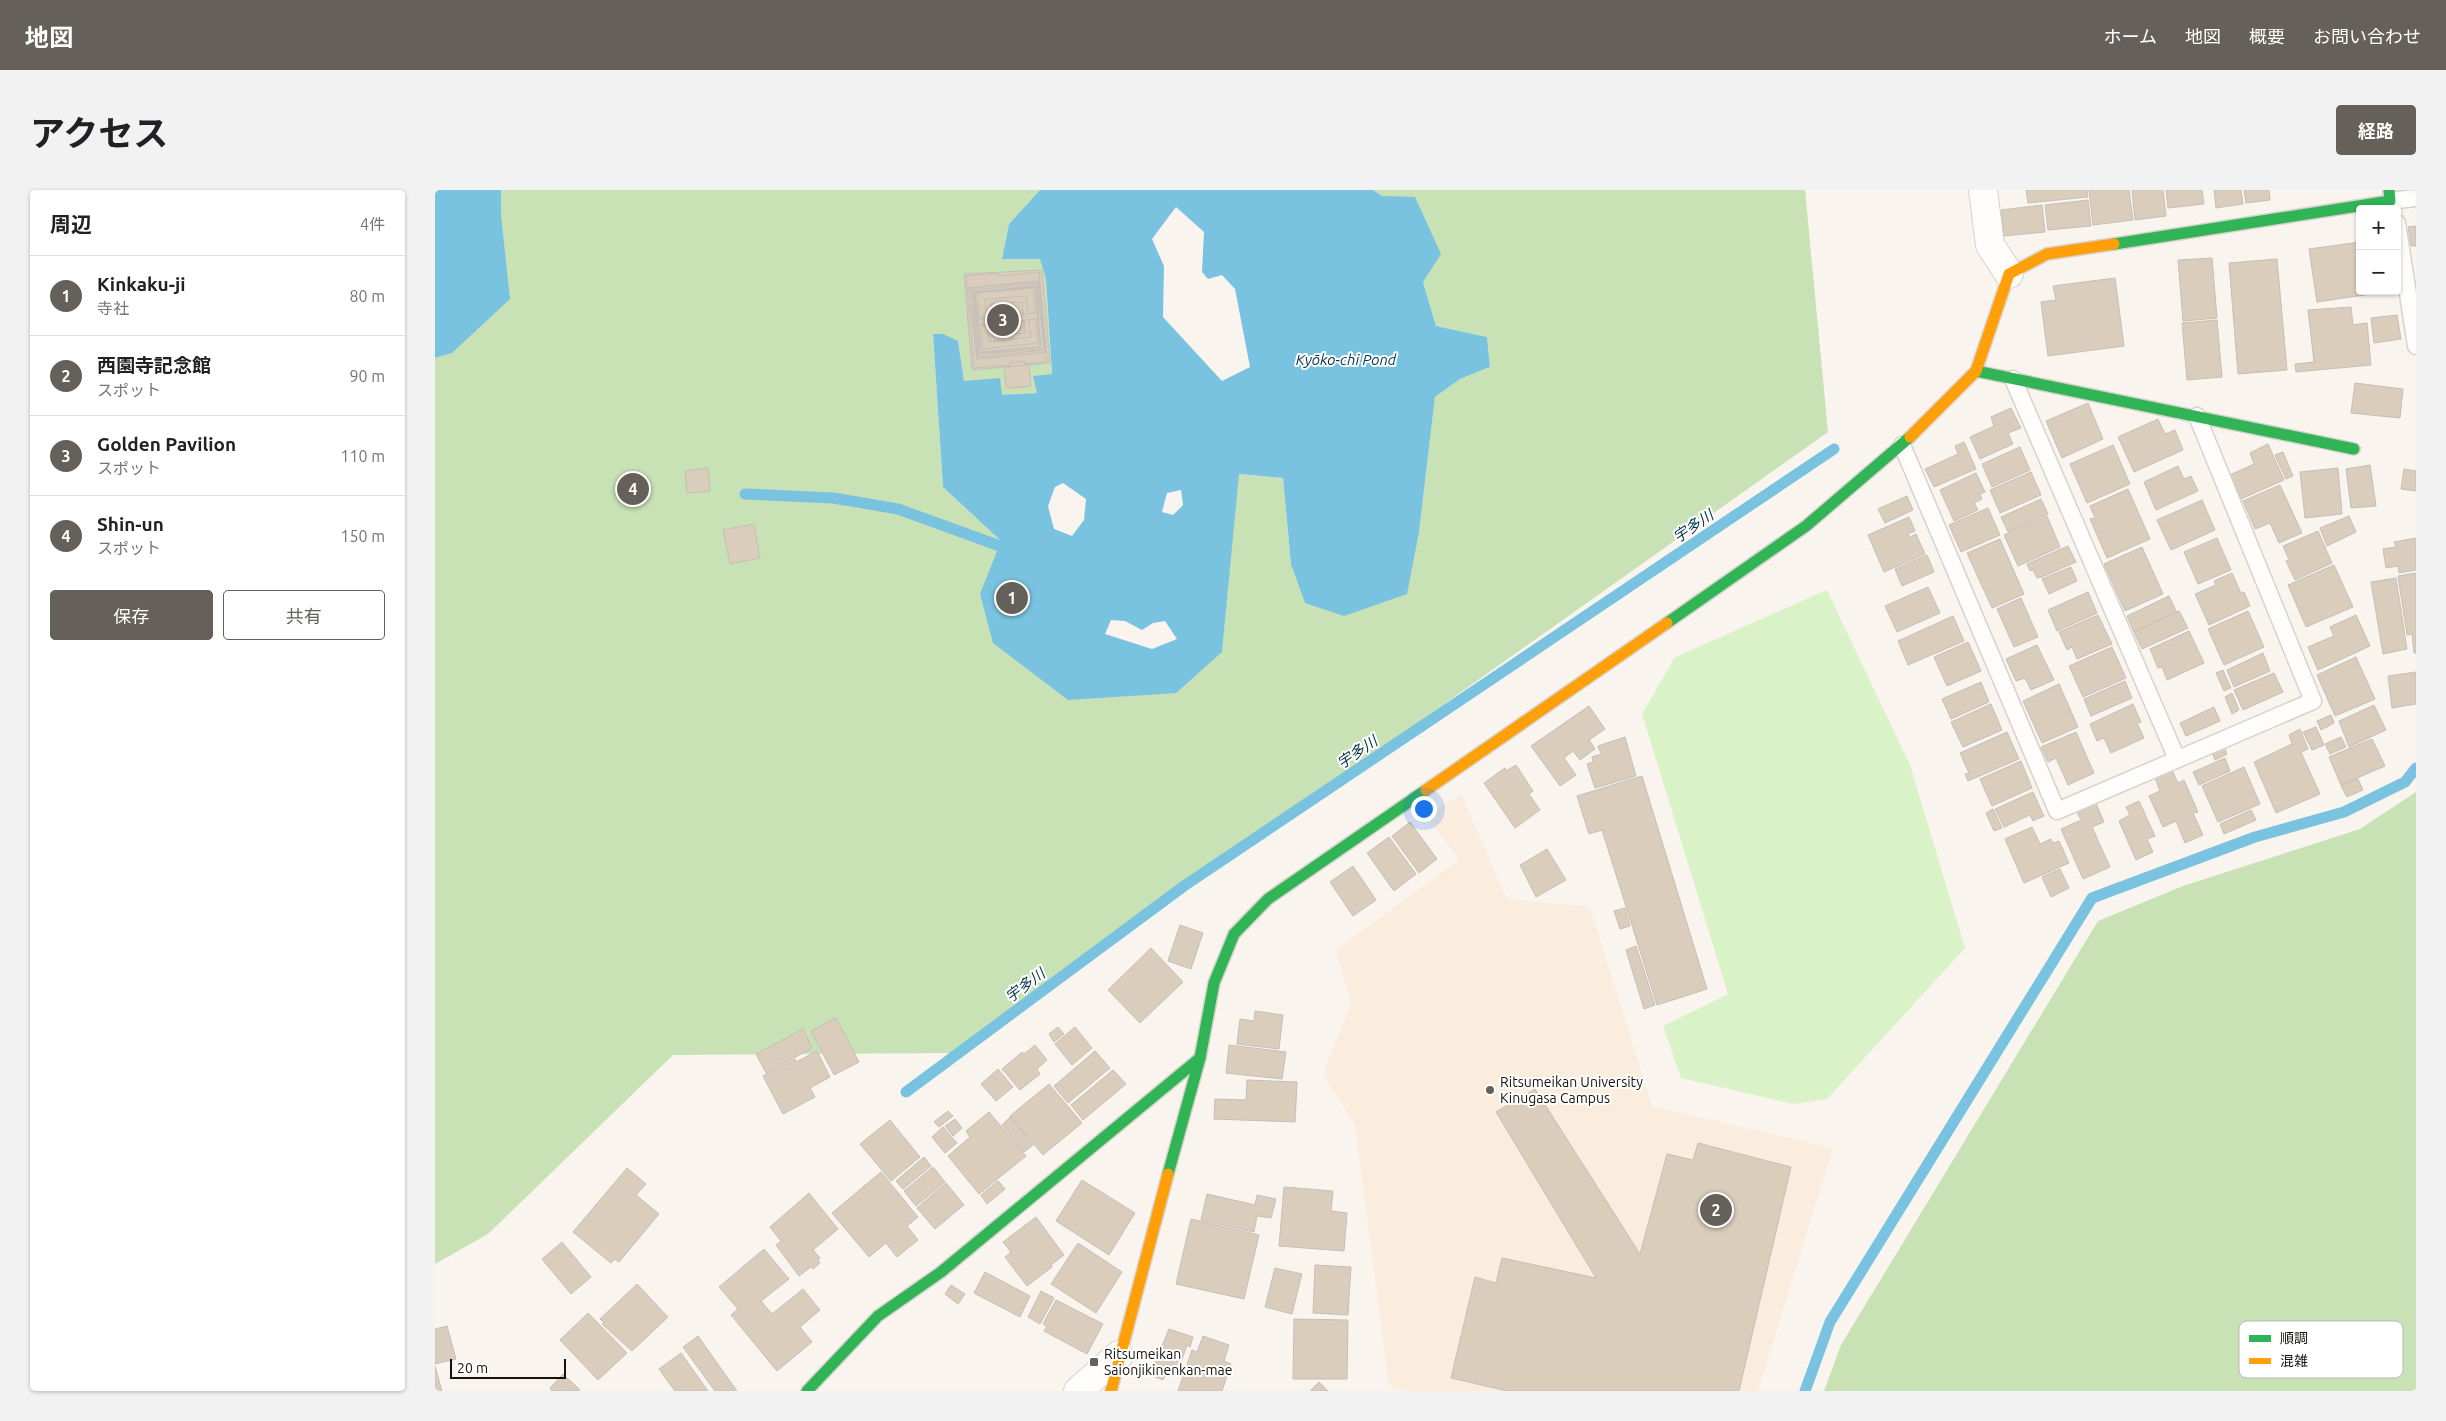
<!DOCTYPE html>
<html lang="ja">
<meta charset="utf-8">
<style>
body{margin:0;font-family:Ubuntu,"Noto Sans JP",sans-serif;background:#f2f2f2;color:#202124}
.controls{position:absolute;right:15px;top:15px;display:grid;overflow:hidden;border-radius:5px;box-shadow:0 1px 4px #0004}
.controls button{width:45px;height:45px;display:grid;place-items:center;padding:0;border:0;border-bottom:1px solid #e0e0e0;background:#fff;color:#202124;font:25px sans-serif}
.scale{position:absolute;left:15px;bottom:12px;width:116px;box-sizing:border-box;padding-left:5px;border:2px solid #16110b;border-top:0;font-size:14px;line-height:18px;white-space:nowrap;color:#16110b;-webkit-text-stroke:4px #fff;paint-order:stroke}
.you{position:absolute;left:988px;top:618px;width:18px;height:18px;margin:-12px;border:4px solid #fff;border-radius:50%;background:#1a73e8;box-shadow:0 0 0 8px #1a73e833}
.badge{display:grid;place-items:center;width:32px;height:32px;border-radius:50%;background:#66605a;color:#fff;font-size:16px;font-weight:700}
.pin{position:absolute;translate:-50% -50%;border:2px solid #fff;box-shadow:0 1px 5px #0006}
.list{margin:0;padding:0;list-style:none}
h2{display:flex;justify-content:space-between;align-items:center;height:65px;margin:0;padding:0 20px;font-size:21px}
h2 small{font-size:16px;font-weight:400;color:#757577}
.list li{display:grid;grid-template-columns:32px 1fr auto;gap:15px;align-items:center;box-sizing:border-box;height:80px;padding:0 20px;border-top:1px solid #e0e0e0}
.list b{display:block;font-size:19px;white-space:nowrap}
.list p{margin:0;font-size:16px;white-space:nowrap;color:#757577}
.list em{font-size:16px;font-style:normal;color:#757577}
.actions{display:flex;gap:10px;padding:15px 20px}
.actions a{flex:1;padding:11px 0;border:1px solid #66605a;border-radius:5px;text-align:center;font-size:18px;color:#66605a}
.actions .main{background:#66605a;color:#fff}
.map{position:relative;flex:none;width:1981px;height:1201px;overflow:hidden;border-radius:5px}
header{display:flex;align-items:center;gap:30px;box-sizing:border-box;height:70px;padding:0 25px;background:#66605a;color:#fff}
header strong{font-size:24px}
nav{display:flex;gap:28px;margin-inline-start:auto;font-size:18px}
.intro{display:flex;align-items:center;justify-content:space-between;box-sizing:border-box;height:120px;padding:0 30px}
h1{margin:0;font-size:35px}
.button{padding:12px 22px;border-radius:5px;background:#66605a;color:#fff;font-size:18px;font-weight:700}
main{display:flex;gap:30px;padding:0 30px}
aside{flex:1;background:#fff;border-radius:5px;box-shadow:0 1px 4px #0004}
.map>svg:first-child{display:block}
.built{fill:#faeddd}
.green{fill:#daf2c8}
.forest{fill:#c8e1b5}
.water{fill:#7ac3e0;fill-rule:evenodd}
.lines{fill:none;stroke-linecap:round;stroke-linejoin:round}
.stream{stroke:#7ac3e0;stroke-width:11}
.building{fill:#dacdbb;stroke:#c4bfb9}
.lane-casing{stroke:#d7d2cc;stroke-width:19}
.street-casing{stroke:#d7d2cc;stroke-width:30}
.fast-casing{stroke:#d7d2cc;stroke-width:14}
.slow-casing{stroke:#d7d2cc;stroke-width:14}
.lane{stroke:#fefdfc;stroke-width:16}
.street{stroke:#fefdfc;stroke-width:28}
.fast{stroke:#30b455;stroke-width:11}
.slow{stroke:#ff9f0a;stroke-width:11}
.poi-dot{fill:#66605a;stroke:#fff;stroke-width:2}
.labels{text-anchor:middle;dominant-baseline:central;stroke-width:4;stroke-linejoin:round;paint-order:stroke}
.poi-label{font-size:14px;fill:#16110b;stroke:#fff;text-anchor:start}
.water-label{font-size:15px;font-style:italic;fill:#053648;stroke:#fff}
.key{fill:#fff;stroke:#b9b8b6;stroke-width:1}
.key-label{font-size:14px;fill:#16110b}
</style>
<header>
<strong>地図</strong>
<nav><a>ホーム</a><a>地図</a><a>概要</a><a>お問い合わせ</a></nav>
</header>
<div class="intro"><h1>アクセス</h1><a class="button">経路</a></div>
<main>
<aside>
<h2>周辺<small>4件</small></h2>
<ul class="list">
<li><span class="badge">1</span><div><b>Kinkaku-ji</b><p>寺社</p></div><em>80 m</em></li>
<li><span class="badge">2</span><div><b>西園寺記念館</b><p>スポット</p></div><em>90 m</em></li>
<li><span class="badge">3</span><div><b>Golden Pavilion</b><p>スポット</p></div><em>110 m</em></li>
<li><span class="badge">4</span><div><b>Shin-un</b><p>スポット</p></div><em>150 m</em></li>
</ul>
<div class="actions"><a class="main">保存</a><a>共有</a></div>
</aside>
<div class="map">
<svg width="1981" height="1201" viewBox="0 0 1981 1201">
<rect width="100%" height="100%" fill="#faf4ee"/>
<polygon class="built" points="1026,604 1072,709 1155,717 1217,916 1398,958 1323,1201 977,1201 954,1196 920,935 888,884 916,813 901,760 1024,670 992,626"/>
<polygon class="green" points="1392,400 1475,575 1530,758 1392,909 1358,914 1246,888 1228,836 1293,804 1207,524 1240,467"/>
<g class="forest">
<polygon points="66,0 605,0 574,34 567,69 605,68 611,90 617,184 602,203 566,206 529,192 523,151 498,145 508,297 566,351 558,453 787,462 803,284 848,288 856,374 984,342 1000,207 1025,189 1055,177 1052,147 1001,136 988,92 947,6 938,0 1370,0 1393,242 517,863 238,865 53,1044 0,1074 0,168 17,163 66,25"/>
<polygon points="1981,602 1981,1201 1389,1201 1406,1155 1663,731 1748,696 1925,639"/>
</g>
<g class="water">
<polygon points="0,0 66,0 66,25 75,109 17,163 0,168"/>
<path d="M605,0H938L947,6L980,7L1006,64L988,92L1001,136L1052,147L1055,177L1025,189L1000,207L984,342L972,404L909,426L870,413L856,374L848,288L804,284L787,462L741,503L633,510L558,453L545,404L566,351L508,297L498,144H508L523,151L529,191L565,188L567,205L602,203L598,186L617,184L611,90L605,69H567L574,34ZM741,17L769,42L767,82L773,89L787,85L800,99L815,177L787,191L728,127L729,76L717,49ZM628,293L651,309L649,330L637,346L619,339L613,316L620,297ZM746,300L748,315L738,325L727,322L732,303ZM676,430L690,431L707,440L718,433L730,431L742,449L717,459L670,444Z"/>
</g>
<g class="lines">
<g class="stream">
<polyline points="310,304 398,308 463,319 565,356"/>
<polyline points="471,902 749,696 1399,259"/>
<polyline points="1370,1201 1395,1132 1657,708 1820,647 1909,622 1970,592 1981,578"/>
</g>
</g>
<g class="building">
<polygon points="1591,0 1652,0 1653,7 1593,13"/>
<polygon points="1654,0 1694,0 1698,30 1658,35"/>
<polygon points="1697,0 1728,0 1731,26 1700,30"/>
<polygon points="1731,0 1767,0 1769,14 1733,18"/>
<polygon points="1779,0 1806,0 1808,14 1781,18"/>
<polygon points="1809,0 1834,0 1835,10 1811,13"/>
<polygon points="1653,10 1656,36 1613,40 1610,15"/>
<polygon points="1607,15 1610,42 1569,46 1566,20"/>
<polygon points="1981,36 1981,56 1976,56 1973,37"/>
<polygon points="1925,52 1925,101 1956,101 1882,112 1874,59"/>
<polygon points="1777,68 1782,128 1748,131 1743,70"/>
<polygon points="1842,69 1852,180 1803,184 1794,73"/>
<polygon points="607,80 615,173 537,180 529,84"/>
<polygon points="604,82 612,172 539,178 531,86 562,83 564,86"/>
<polygon points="1680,88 1689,156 1613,166 1606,112 1621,110 1618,96"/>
<polygon points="604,91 611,162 542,169 534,98"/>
<polygon points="604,91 611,162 542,169 534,98"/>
<polygon points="603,92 610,160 543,167 536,98"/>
<polygon points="602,94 609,159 544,164 538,100"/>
<polygon points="601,96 604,132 573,134 576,161 546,164 539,102"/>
<polygon points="599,97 605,154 547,160 542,102"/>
<polygon points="600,97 606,157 546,163 540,103"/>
<polygon points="600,97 605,157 546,162 540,103"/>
<polygon points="600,97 603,125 543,131 540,103"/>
<polygon points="598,98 603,153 548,159 542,103"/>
<polygon points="591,106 596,147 554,152 550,109"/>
<polygon points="587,112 590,143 558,146 556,114"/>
<polygon points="1916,117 1918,135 1932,133 1936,175 1861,182 1860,174 1879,172 1873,120"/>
<polygon points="602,123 603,129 543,135 543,129"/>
<polygon points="1962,125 1966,149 1939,153 1936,128"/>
<polygon points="1782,130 1787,187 1752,190 1747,133"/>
<polygon points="590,171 591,197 576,198 574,173"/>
<polygon points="594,175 596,196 571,198 569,177"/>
<polygon points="1920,193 1968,199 1965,228 1916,223"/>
<polygon points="1653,213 1668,249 1627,268 1611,231"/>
<polygon points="1576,218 1586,238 1573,243 1578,254 1545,269 1535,247 1559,236 1556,227"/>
<polygon points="1723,229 1730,244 1740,240 1748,260 1699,282 1683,247"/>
<polygon points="1529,252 1541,279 1499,297 1490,279 1523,264 1520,256"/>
<polygon points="1833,254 1849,290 1806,309 1795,285 1819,274 1815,263"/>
<polygon points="1678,255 1695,294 1652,313 1635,274"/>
<polygon points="1585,257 1595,280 1557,297 1547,274"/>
<polygon points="1848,262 1858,286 1851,289 1840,265"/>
<polygon points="1935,275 1941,316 1916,318 1911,279"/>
<polygon points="1743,276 1749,289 1756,286 1763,301 1721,320 1709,292"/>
<polygon points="273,278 275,301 252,303 250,281"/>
<polygon points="1903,278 1907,324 1870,328 1865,282"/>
<polygon points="1969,279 1981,281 1981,301 1966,299"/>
<polygon points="1596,282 1606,305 1565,323 1555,300"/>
<polygon points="1541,283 1550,302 1545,304 1547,309 1539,313 1543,320 1519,331 1505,300"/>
<polygon points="1845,295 1867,343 1844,353 1835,333 1820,339 1808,311"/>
<polygon points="1693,299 1715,349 1672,368 1655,329 1660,328 1655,316"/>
<polygon points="1472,306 1478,320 1450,333 1443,319"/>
<polygon points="1606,309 1613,324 1573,342 1566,327"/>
<polygon points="1767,310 1780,340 1736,360 1722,330"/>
<polygon points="1553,318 1565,345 1526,362 1514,335"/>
<polygon points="1612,326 1625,357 1583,376 1569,345"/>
<polygon points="1914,326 1921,342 1892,356 1885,338"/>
<polygon points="1474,327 1480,341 1473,344 1475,347 1481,344 1490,364 1449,382 1433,345"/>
<polygon points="319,334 325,368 295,374 288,340"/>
<polygon points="1883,341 1897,373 1860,390 1851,371 1854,370 1848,356"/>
<polygon points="1782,348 1796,380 1763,394 1749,362"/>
<polygon points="1981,348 1981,380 1964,383 1963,376 1951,378 1948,359 1961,357 1959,352"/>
<polygon points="1565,349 1589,404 1557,418 1532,363"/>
<polygon points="1633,356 1641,372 1607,387 1602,388 1598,380 1595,381 1592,374"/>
<polygon points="1707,357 1728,404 1690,421 1669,374"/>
<polygon points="1492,365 1499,382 1467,396 1460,379"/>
<polygon points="1899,375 1918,417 1871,437 1853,395"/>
<polygon points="1636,377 1642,391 1614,404 1607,389"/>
<polygon points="1797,383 1806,403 1809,402 1815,416 1774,435 1760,404 1781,395 1779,391"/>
<polygon points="1981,383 1981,463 1979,463 1977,444 1972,445 1963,386"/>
<polygon points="1961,388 1972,459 1948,464 1936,392"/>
<polygon points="1493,397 1505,423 1462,442 1450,416"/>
<polygon points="1653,402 1662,423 1622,441 1613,420"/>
<polygon points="1734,406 1742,423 1699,442 1692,426"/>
<polygon points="1586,408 1603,447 1579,457 1562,419"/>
<polygon points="1744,421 1753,438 1707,459 1699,442"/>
<polygon points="1813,421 1829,457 1789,475 1773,439"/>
<polygon points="1663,425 1677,454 1642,469 1637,457 1632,460 1624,442"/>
<polygon points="1921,425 1935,456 1883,480 1873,457 1899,446 1895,437"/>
<polygon points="1518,426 1529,451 1473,475 1463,451"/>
<polygon points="1754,441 1769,473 1732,490 1727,477 1723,478 1715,459"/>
<polygon points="1533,452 1546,481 1512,496 1499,467"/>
<polygon points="1602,455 1619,490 1596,500 1590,488 1581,491 1571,469"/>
<polygon points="1677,457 1691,488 1648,507 1634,476"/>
<polygon points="1828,463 1835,481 1799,497 1792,480"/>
<polygon points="1921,467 1940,509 1900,526 1882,485"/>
<polygon points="1788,480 1796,498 1789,501 1781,483"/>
<polygon points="1981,482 1981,514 1957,518 1953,486"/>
<polygon points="1839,483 1848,502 1808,520 1799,500"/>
<polygon points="1690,491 1697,508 1656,526 1649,509"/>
<polygon points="1546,492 1554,512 1516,529 1507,509"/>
<polygon points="1624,494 1643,537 1607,553 1588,511"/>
<polygon points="1797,503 1804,520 1797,524 1790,507"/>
<polygon points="1556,514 1567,540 1528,557 1516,532"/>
<polygon points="1698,514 1706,532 1702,533 1709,548 1676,563 1669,548 1662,551 1655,534"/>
<polygon points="1939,515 1951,540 1914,557 1904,531"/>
<polygon points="1154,516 1170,539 1154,550 1160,559 1145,570 1138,561 1129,568 1141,585 1125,596 1096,556"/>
<polygon points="1779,517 1785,531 1751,546 1745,533"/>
<polygon points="1896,525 1899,533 1886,540 1882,531"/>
<polygon points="1881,537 1889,555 1877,560 1868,542"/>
<polygon points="1865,539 1873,559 1866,562 1885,604 1841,623 1819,572 1857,554 1854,545"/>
<polygon points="1572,542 1584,569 1533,591 1530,584 1534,583 1525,563"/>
<polygon points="1641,542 1659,583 1633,595 1621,568 1613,572 1606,557"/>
<polygon points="1190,547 1201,586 1160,598 1152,574 1158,572 1157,567 1166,564 1163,556"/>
<polygon points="1906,547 1911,557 1895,564 1890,554"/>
<polygon points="1937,549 1950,576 1906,595 1894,567"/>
<polygon points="1789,557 1792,564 1780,570 1777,563"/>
<polygon points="1790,568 1795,581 1764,595 1758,582"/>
<polygon points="1586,571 1597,598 1557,616 1545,589"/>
<polygon points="1081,575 1098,601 1094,604 1105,620 1080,638 1049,593 1070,578 1071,581"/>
<polygon points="1809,577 1825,614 1783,632 1767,596"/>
<polygon points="1737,580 1743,593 1749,590 1763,622 1758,623 1768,645 1750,653 1741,631 1728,637 1714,606 1725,601 1720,588"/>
<polygon points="1207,586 1272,799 1222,815 1167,640 1154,644 1142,606"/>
<polygon points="1923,589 1928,600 1912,607 1906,596"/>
<polygon points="1598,602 1609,626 1598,631 1595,625 1569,637 1560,619"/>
<polygon points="1660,611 1669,632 1657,637 1675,677 1648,689 1626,639 1646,630 1641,620"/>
<polygon points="1704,611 1720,646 1712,649 1718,662 1701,670 1684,631 1695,625 1691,617"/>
<polygon points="1558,619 1567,638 1559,641 1551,623"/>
<polygon points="1816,620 1821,630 1789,644 1785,634"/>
<polygon points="975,632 1002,669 984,683 957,646"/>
<polygon points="1597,637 1605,654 1616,649 1618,653 1624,651 1634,673 1589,693 1570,649"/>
<polygon points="954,647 981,684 959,701 932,663"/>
<polygon points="1112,659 1131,690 1101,707 1085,675"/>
<polygon points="918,676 941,710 918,726 895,692"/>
<polygon points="1625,679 1634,698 1616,707 1607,687"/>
<polygon points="1190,718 1195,736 1185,739 1179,721"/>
<polygon points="745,735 768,743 756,779 733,771"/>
<polygon points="1201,756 1220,815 1209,819 1191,760"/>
<polygon points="716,758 748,792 705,833 673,800"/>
<polygon points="820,821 848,825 844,859 802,854 805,829 819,831"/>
<polygon points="401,828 424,872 399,885 376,841"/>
<polygon points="623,837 629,844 619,852 614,844"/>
<polygon points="640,837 657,858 637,875 620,854"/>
<polygon points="368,839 377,858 331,883 321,864"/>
<polygon points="600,855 612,870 602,879 605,884 585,900 567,879 587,862 589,864"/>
<polygon points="794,855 851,862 847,889 791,883"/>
<polygon points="382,861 395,887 375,898 380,907 348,924 328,886 360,869 361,872"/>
<polygon points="660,861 675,878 633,913 619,896"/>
<polygon points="563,879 578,897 561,911 546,894"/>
<polygon points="678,880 691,894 648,930 636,915"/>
<polygon points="812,890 862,892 860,932 779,929 780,909 811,910"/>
<polygon points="614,894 647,933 608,965 575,926"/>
<polygon points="1100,899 1205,1064 1232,964 1258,970 1263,953 1356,977 1304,1201 1072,1201 1016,1188 1040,1087 1061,1093 1067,1068 1161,1088 1061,922"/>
<polygon points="513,921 518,926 504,937 499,932"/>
<polygon points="554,922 591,966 544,1004 513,966 535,947 531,941"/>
<polygon points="575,927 598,955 589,962 567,935"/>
<polygon points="520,929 527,938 518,946 510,936"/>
<polygon points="455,930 485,967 456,991 425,954"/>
<polygon points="508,937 522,953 510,963 497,947"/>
<polygon points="489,967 496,976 468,999 461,991"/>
<polygon points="498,977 510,992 481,1016 469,1001"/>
<polygon points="192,978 211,994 201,1005 224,1024 184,1072 180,1069 176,1073 138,1042"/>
<polygon points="446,982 483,1027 472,1036 483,1050 462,1067 451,1053 434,1067 397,1023"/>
<polygon points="647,990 700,1023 674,1065 621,1031"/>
<polygon points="563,991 570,999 552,1014 546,1005"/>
<polygon points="511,993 529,1015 500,1039 482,1018"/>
<polygon points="849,997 898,1001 896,1021 912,1023 909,1061 844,1056"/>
<polygon points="374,1003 403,1039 378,1060 385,1068 383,1070 385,1073 378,1079 376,1077 364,1086 341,1055 346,1051 335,1037"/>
<polygon points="772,1004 820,1015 822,1005 841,1009 836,1028 822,1026 819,1042 766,1030"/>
<polygon points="601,1027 629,1065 616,1075 617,1077 592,1096 570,1067 576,1062 568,1052"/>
<polygon points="756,1029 824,1045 809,1109 741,1094"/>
<polygon points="127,1052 156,1087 136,1104 107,1069"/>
<polygon points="643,1053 687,1082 661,1123 616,1094"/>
<polygon points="329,1059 354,1089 326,1111 337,1124 368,1099 385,1120 365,1137 377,1152 342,1181 296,1125 303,1119 284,1097"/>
<polygon points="880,1075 916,1077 913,1125 878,1123"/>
<polygon points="840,1078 867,1084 857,1124 830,1117"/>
<polygon points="550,1082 595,1106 585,1127 539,1103"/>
<polygon points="202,1094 233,1127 197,1161 167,1134 169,1132 165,1129"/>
<polygon points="516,1095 530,1104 523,1114 510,1104"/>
<polygon points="606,1101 619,1108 605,1134 593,1127"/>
<polygon points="621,1110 668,1134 652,1164 609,1141 612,1136 608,1134"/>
<polygon points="153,1123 192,1163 163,1190 125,1150"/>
<polygon points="859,1129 913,1130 912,1189 858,1189"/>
<polygon points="12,1136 21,1169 0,1174 0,1139"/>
<polygon points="734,1139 758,1147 755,1157 752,1155 741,1186 731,1183 728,1190 715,1185"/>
<polygon points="263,1146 302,1201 280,1201 248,1157"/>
<polygon points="768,1146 794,1155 789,1171 796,1174 787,1201 743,1201 757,1160 762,1162"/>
<polygon points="246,1163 273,1201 240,1201 224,1179"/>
<polygon points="0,1176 7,1201 0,1201"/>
<polygon points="128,1184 145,1200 143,1201 117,1201 115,1198"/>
<polygon points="884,1192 893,1201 875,1201"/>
</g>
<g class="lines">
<defs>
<g id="lane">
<polyline points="1957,18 1955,11 1981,8"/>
<polyline points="1962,33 1981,156"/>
<polyline points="1578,189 1742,569"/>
<polyline points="1467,255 1622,621 1878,511 1762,226"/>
</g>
<g id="street">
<polyline points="1548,0 1555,55 1574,84"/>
<polyline points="643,1201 684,1165"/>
</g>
<g id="fast">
<polyline points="1679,54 1955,11 1954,0"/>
<polyline points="1541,181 1919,259"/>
<polyline points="1232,433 1371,336 1475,247"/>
<polyline points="733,984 765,868 779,793 799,744 833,709 991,600"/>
<polyline points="372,1201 443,1126 506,1082 765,868"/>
</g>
<g id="slow">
<polyline points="1475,247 1541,181 1574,84 1612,64 1679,54"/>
<polyline points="991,600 1232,433"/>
<polyline points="676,1201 733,984"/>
</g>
</defs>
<use href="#lane" class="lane-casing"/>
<use href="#street" class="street-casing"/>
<use href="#fast" class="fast-casing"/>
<use href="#slow" class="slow-casing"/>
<use href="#lane" class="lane"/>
<use href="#street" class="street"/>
<use href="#fast" class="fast"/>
<use href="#slow" class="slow"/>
</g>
<g class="poi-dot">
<circle cx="1055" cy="900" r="5"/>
<rect x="654" y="1167" width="10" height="10" rx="2.5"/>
</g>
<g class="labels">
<g class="poi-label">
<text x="1065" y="892">Ritsumeikan University<tspan x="1065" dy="16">Kinugasa Campus</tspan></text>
<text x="669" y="1164">Ritsumeikan<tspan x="669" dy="16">Saionjikinenkan-mae</tspan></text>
</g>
<g class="water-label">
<text x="911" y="169">Kyōko-chi Pond</text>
<text transform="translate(1258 336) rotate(-34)">宇多川</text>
<text transform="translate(922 562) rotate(-34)">宇多川</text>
<text transform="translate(590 795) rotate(-37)">宇多川</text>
</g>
</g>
<rect x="1804" y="1131" width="164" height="57" rx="8" class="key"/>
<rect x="1814" y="1145" width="22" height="7" fill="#30b455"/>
<rect x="1814" y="1168" width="22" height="6" fill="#ff9f0a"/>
<g class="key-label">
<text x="1845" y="1153">順調</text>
<text x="1845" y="1176">混雑</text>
</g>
</svg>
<div class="controls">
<button>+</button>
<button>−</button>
</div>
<div class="scale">20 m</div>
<div class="you"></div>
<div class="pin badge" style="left:577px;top:408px">1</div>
<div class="pin badge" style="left:1281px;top:1020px">2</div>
<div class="pin badge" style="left:568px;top:130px">3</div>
<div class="pin badge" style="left:198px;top:299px">4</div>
</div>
</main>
